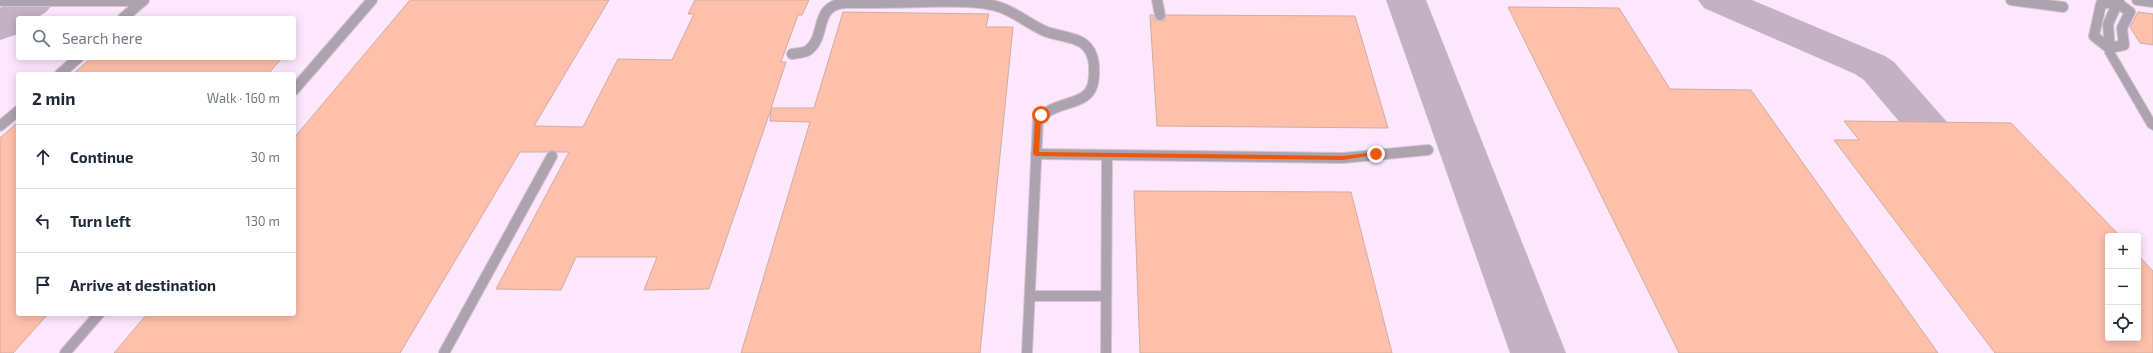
<!DOCTYPE html>
<meta charset="utf-8">
<style>
body{margin:0;font-family:"Exo 2",sans-serif;background:#f6f6f7;color:#1f2937}
.controls{position:absolute;right:12px;bottom:12px;display:grid;overflow:hidden;border-radius:4px;box-shadow:0 2px 10px #0003}
.controls button{width:36px;height:36px;display:grid;place-items:center;padding:0;border:0;border-bottom:1px solid #e0e1e3;background:#fff;color:#1f2937;font:20px sans-serif}
.stop{position:absolute;width:12px;height:12px;margin:-9px;border:3px solid #ea580c;border-radius:50%;background:#fff}
.stop.end{background:#ea580c;border-color:#fff;box-shadow:0 1px 4px #0008}
.list{margin:0;padding:0;list-style:none}
h2{display:flex;justify-content:space-between;align-items:center;height:52px;margin:0;padding:0 16px;font-size:17px}
h2 small{font-size:13px;font-weight:400;color:#747a83}
.list li{display:grid;grid-template-columns:26px 1fr auto;gap:12px;align-items:center;box-sizing:border-box;height:64px;padding:0 16px;border-top:1px solid #e0e1e3}
.list b{display:block;font-size:15px;white-space:nowrap}
.list em{font-size:13px;font-style:normal;color:#747a83}
.icon{flex:none;width:22px;height:22px;fill:none;stroke:currentColor;stroke-width:2;stroke-linecap:round;stroke-linejoin:round}
.map{position:relative;flex:none;width:2153px;height:353px;overflow:hidden}
.search{position:absolute;background:#fff;box-shadow:0 2px 10px #0003;left:16px;top:16px;width:280px;height:44px;display:flex;align-items:center;gap:10px;box-sizing:border-box;padding:0 14px;border-radius:4px;color:#747a83;font-size:15px}
.panel{position:absolute;background:#fff;box-shadow:0 2px 10px #0003;left:16px;top:72px;width:280px;height:244px;border-radius:4px}
.map>svg:first-child{display:block}
.lines{fill:none;stroke-linecap:round;stroke-linejoin:round}
.taxiway{fill:#c4b1c4;fill-rule:evenodd}
.building{fill:#fec0ab;stroke:#d0ac9f}
.service-casing{stroke:#d7c3d7;stroke-width:12}
.minor-casing{stroke:#d7c3d7;stroke-width:2}
.service{stroke:#ada3af;stroke-width:10}
.minor{fill:#ada3af;fill-rule:evenodd}
.route{fill:#ea580c}
</style>
<div class="map">
<svg width="2153" height="353" viewBox="0 0 2153 353">
<rect width="100%" height="100%" fill="#fde7fd"/>
<g class="lines">
<g class="taxiway">
<path d="M11,0H56C43,18 39,18 18,18V34L0,40V8Z"/>
<polygon points="1386,0 1426,0 1566,353 1510,353"/>
<polygon points="1698,0 1752,0 1885,56 1894,62 1947,122 1940,132 1924,136 1908,132 1864,80 1855,74 1704,8"/>
</g>
</g>
<g class="building">
<polygon points="410,0 609,0 534,126 583,127 618,59 672,60 694,14 688,14 695,0 809,0 802,15 798,15 781,62 786,62 771,108 814,108 843,12 989,14 986,27 1013,27 980,353 741,353 810,122 770,121 771,109 709,289 644,290 657,257 576,257 561,290 496,289 569,152 557,152 552,150 547,152 520,152 400,353 114,353 147,314 294,314 294,138"/>
<polygon points="1508,7 1619,8 1670,89 1751,90 1938,353 1679,353"/>
<polygon points="2138,12 2153,14 2153,45 2140,43 2130,27"/>
<polygon points="1150,15 1153,15 1155,20 1161,21 1165,20 1166,15 1355,16 1388,128 1157,126"/>
<polygon points="91,58 282,58 268,74 73,74"/>
<polygon points="1844,121 2011,123 2120,236 2108,236 2108,338 2138,338 2138,255 2153,271 2153,353 1995,353 1834,140 1859,140"/>
<polygon points="18,122 18,314 48,314 13,353 0,353 0,138"/>
<polygon points="1134,191 1351,192 1392,353 1140,353"/>
</g>
<g class="lines">
<defs>
<g id="service">
<polyline points="1157,0 1160,15"/>
<polyline points="2011,0 2063,7"/>
<polyline points="2137,0 2153,2"/>
<polyline points="0,1 143,1"/>
<polygon points="2116,2 2130,12 2122,28 2124,45 2109,48 2094,36 2101,4"/>
<polyline points="123,18 144,0"/>
<polyline points="2110,51 2108,24 2119,0"/>
<path d="M792,54C797,53 803,53 807,51C828,37 812,6 845,3C871,3 898,3 924,2C947,2 973,0 996,6C1015,11 1029,25 1047,32C1069,39 1091,36 1094,65C1094,73 1095,82 1091,89C1083,106 1053,101 1038,120L1027,353"/>
<polyline points="60,74 78,58"/>
<polyline points="294,90 372,0"/>
<polyline points="0,126 18,111"/>
<polyline points="1036,154 1343,158 1428,150"/>
<polyline points="1030,296 1105,296"/>
<polyline points="65,353 99,314"/>
<polyline points="444,353 552,156"/>
<polyline points="1106,353 1107,156"/>
</g>
<polygon id="minor" points="2110,50 2115,53 2153,118 2153,130 2148,127 2105,53"/>
</defs>
<use href="#service" class="service-casing"/>
<use href="#minor" class="minor-casing"/>
<use href="#service" class="service"/>
<use href="#minor" class="minor"/>
</g>
<polygon class="route" points="1041,113 1044,115 1041,120 1039,152 1343,156 1376,152 1379,154 1343,160 1036,156 1033,154 1035,120"/>
</svg>
<div class="controls">
<button>+</button>
<button>−</button>
<button><svg class="icon" aria-label="locate" viewBox="0 0 24 24"><circle cx="12" cy="12" r="6"/><path d="M12 2v4M12 18v4M2 12h4M18 12h4"/></svg></button>
</div>
<div class="stop" style="left:1041px;top:115px"></div>
<div class="stop end" style="left:1376px;top:154px"></div>
<div class="search"><svg class="icon" aria-label="search" viewBox="0 0 24 24"><circle cx="10" cy="10" r="6"/><path d="M15 15l6 6"/></svg>Search here</div>
<section class="panel">
<h2>2 min<small>Walk · 160 m</small></h2>
<ul class="list">
<li><svg class="icon" aria-label="ahead" viewBox="0 0 24 24"><path d="M12 20V5M6 11l6-6 6 6"/></svg><div><b>Continue</b></div><em>30 m</em></li>
<li><svg class="icon" aria-label="left" viewBox="0 0 24 24"><path d="M17 20v-9H6M10 6l-5 5 5 5"/></svg><div><b>Turn left</b></div><em>130 m</em></li>
<li><svg class="icon" aria-label="arrive" viewBox="0 0 24 24"><path d="M6 21V4h12l-3 4 3 4H6"/></svg><div><b>Arrive at destination</b></div></li>
</ul>
</section>
</div>
